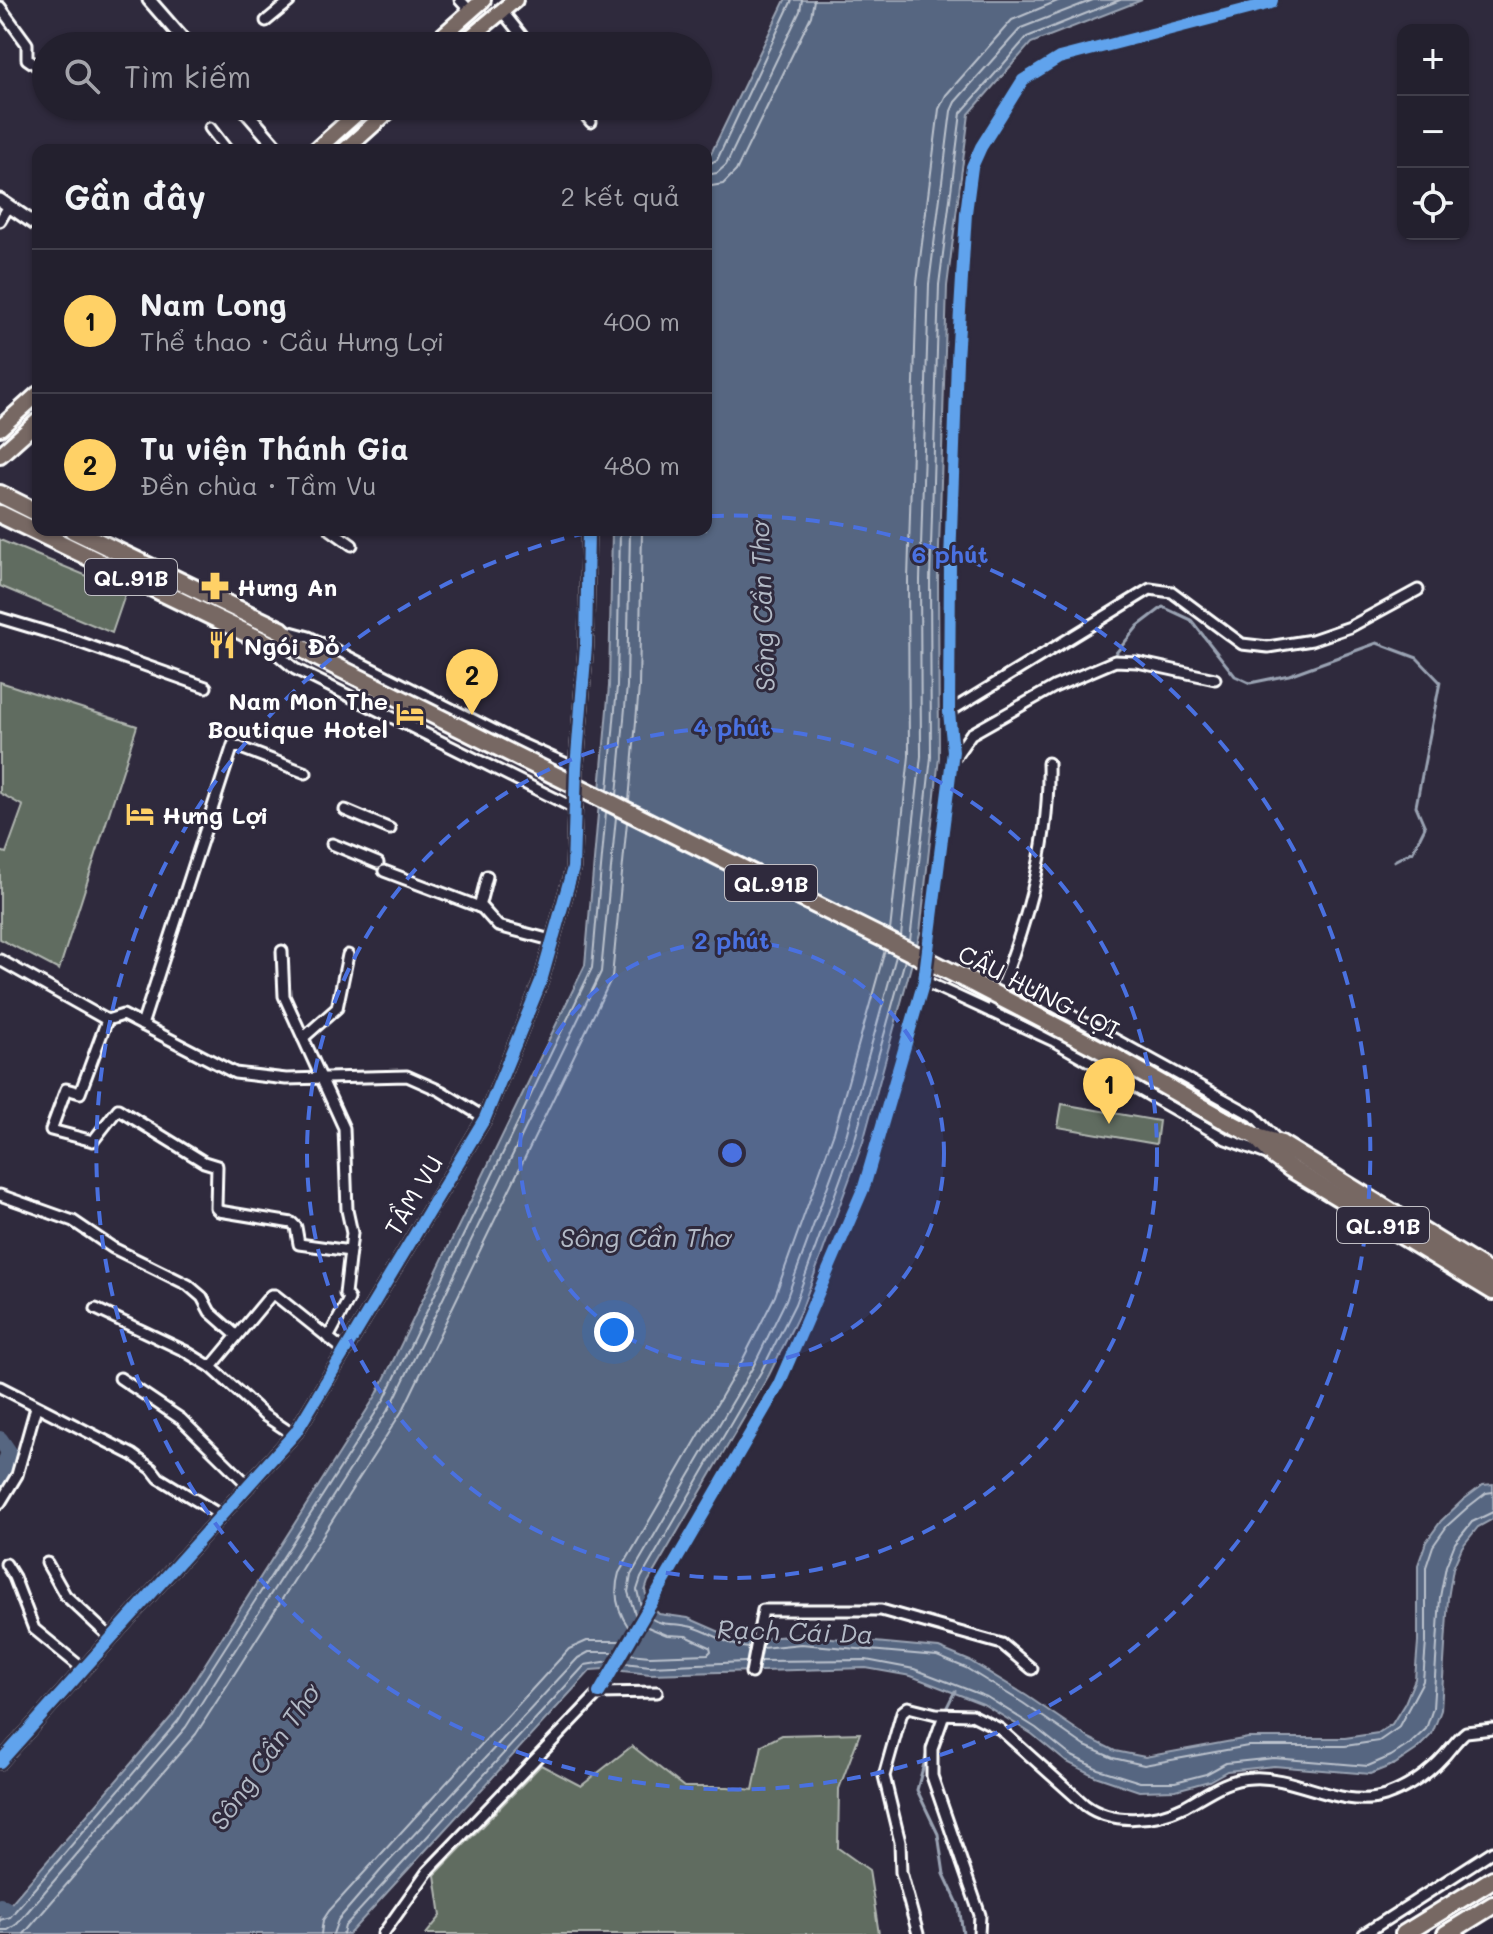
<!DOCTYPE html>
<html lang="vi">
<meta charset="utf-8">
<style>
body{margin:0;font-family:Mali,sans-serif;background:#2f2d3a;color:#f1f3f6}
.controls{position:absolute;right:24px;top:24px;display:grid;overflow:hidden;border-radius:16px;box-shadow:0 2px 6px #0004}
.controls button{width:72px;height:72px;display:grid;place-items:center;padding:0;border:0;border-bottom:2px solid #403e4a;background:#23202e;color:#f1f3f6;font:40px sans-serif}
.you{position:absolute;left:614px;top:1332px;width:28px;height:28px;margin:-20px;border:6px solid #fff;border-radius:50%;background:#1a73e8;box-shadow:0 0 0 12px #1a73e833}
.badge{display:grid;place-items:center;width:52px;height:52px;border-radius:50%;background:#ffd166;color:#111;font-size:26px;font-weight:700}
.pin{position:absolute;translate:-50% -66px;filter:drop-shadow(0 2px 4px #0008)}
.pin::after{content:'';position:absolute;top:42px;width:28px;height:24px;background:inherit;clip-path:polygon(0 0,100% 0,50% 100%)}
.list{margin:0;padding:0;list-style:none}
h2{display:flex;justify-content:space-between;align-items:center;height:104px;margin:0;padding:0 32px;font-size:34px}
h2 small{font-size:26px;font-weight:400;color:#a3a3aa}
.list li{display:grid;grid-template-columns:52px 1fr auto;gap:24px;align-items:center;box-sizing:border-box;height:144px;padding:0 32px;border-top:2px solid #403e4a}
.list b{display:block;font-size:30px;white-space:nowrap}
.list p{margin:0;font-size:26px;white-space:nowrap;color:#a3a3aa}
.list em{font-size:26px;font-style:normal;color:#a3a3aa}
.icon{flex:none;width:44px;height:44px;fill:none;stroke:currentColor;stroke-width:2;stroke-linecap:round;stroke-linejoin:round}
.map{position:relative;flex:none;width:1493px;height:1934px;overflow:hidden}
.search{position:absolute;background:#23202e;box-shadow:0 2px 6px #0004;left:32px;top:32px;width:680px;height:88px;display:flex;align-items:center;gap:20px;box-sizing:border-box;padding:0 28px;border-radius:44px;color:#a3a3aa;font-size:30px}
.panel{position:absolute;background:#23202e;box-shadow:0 2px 6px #0004;left:32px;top:144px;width:680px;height:392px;border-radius:16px}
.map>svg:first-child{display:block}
.green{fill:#616c61;stroke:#b0b6b0;stroke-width:2}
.water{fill:#566681;stroke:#9aa3b3;stroke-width:2}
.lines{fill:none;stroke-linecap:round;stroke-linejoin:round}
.shore{stroke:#bbc2cd;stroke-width:2}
.stream{stroke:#9aa3b3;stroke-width:3}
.river{stroke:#566681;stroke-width:16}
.minor-casing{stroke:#fff;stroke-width:15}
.tertiary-casing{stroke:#fff;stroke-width:17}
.primary-casing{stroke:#fff;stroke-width:20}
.trunk-casing{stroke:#fff;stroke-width:22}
.minor{stroke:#2f2a3d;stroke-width:9}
.tertiary{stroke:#2f2a3d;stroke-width:11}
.primary{stroke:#776864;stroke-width:14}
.trunk{stroke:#776864;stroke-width:16}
.trunk-bridge-casing{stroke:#fff;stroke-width:22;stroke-linecap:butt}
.trunk-bridge{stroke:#776864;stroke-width:16}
.cycleway-casing{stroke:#2f2a3d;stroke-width:17}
.cycleway{stroke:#60a3ed;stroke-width:12}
.ring{fill:none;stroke:#4a71e0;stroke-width:4;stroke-dasharray:14 10}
.labels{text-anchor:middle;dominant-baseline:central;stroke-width:6;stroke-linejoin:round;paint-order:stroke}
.shield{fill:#2f2a3d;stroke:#c1bfc5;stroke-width:2}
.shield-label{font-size:22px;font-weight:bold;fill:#fff}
.poi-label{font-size:24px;font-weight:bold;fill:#fff;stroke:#2f2a3d;text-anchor:start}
.street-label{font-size:24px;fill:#fff;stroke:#2f2a3d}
.water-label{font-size:26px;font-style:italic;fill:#b3bac6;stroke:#2f2a3d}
.centre{fill:#4a71e0;stroke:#2f2a3d;stroke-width:4}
.ring-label{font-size:24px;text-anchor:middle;font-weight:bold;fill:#4a71e0;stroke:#2f2a3d;stroke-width:6;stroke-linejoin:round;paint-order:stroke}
</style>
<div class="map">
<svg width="1493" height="1934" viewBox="0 0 1493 1934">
<rect width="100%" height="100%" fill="#2f2a3d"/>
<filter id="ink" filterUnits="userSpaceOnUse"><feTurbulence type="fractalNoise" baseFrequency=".0125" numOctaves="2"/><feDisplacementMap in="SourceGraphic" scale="16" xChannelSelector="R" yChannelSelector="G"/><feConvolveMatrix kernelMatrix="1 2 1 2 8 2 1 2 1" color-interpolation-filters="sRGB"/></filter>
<g filter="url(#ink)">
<g class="green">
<polygon points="0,540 126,592 112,633 0,586"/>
<polygon points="0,682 137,726 59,970 0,939 0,851 6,853 23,806 0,793"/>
<polygon points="1062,1104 1159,1121 1156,1144 1058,1127"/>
<polygon points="860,1733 839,1789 838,1848 869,1870 879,1934 426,1934 441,1916 435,1875 541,1765 581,1786 632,1746 684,1787 728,1787 753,1790 762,1745 782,1735"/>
</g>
<polygon class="water" points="785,0 1142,0 1031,43 969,114 947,286 938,580 939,757 920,933 863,1142 802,1308 769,1375 648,1582 645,1591 649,1604 659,1614 688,1618 729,1636 746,1640 800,1635 939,1648 970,1661 1027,1696 1089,1738 1115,1751 1145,1757 1248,1738 1345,1738 1378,1733 1392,1724 1405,1703 1415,1679 1418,1642 1418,1565 1426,1542 1441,1521 1463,1500 1483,1485 1493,1484 1493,1519 1478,1527 1462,1547 1453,1568 1448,1598 1441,1710 1432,1734 1416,1750 1395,1764 1370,1774 1274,1766 1227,1771 1209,1781 1176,1790 1139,1791 1095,1776 1065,1761 1032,1734 983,1704 911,1676 866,1668 650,1674 604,1669 591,1670 349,1934 0,1934 0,1916 172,1716 377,1394 585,965 609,686 612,530 706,530 706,164"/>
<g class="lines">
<g class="shore">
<polyline points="706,165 717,160 792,0"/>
<polyline points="706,175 717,173 726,165 800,11 802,0"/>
<polyline points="706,187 723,184 736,171 811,16 814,0"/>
<polyline points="608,790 617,686 620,530"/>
<polyline points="617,795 627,686 630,530"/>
<polyline points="629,801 639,687 642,530"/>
<polyline points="890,931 909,756 908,580 917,283 939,109 946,95 1012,20 1060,0"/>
<polyline points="901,936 921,756 920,580 929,284 951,111 955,102 1021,28 1093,0"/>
<polyline points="910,941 931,757 930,580 939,285 961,113 1027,37 1120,0"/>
<polyline points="641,1607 637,1590 641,1578 761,1372 795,1304 855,1139 905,960"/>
<polyline points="636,1617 628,1592 631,1575 753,1367 786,1300 846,1136 896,956"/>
<path d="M650,1618C663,1626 674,1623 688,1626C710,1630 726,1646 749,1648"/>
<path d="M629,1628C617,1611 613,1593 619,1573L742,1361L775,1296L834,1132L885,950"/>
<polyline points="762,1648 801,1644 937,1656 966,1668 1023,1703 1085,1746 1113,1758 1144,1765 1248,1746 1345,1746 1379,1741 1398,1728 1423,1681 1426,1642 1426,1567 1433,1546 1447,1526 1468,1507 1486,1493 1493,1492"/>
<polyline points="629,1654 650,1656 708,1654 711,1651 710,1647 686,1636 667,1635 645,1626"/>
<polyline points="760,1661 866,1660 914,1669 987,1697 1036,1728 1070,1755 1098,1769 1140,1782 1175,1782 1206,1774 1226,1763 1274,1758 1368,1766 1391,1756 1410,1744 1426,1729 1433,1708 1440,1597 1446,1566 1455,1543 1472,1522 1493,1512"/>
<polyline points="624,1663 650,1666 746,1662"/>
<polyline points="0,1920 10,1917 178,1721 385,1398 592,968 606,812"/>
<polyline points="0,1930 8,1930 17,1924 186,1727 393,1402 601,972 616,817"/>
<polyline points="24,1934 196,1734 404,1408 612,977 627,822"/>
<polyline points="321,1934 323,1920 329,1911 569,1649 587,1641 622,1641"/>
<polyline points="333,1934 338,1920 381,1870 578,1658 589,1652 615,1652"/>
<polyline points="343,1934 345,1926 585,1665 610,1661"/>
</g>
<g class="stream">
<polyline points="1112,658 1138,626 1163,607 1191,620 1235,676 1250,683 1289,675 1377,643 1417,658 1440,682 1416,806 1425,827 1413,851 1394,861"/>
<polyline points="1076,673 1095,665"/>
<polyline points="944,1713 955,1691"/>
<polyline points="928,1749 917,1790 938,1834 944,1874 959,1906 963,1934"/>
</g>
<g class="river">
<polyline points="0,1439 9,1452 0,1478"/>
<polyline points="0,1906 6,1909"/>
</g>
<defs>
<g id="minor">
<polyline points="460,0 470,11"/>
<polyline points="0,7 27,44 27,59 46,72"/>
<polyline points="502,11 530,46"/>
<polyline points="266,21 289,2"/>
<polyline points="578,106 591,122"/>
<polyline points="210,128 227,150"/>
<polyline points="0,221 9,206"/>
<polyline points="331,530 352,545"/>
<polyline points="0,618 70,639 206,687"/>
<polyline points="287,631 309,637 513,740 576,768"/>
<polyline points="270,648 295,669 576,809"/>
<polyline points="949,712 1150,589 1172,592 1242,644 1268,647 1312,640 1350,627 1418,590"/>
<polyline points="955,757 971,734 1054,687 1115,661 1137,662 1215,679"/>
<polyline points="345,810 390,829"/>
<polyline points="332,844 378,863"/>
<polyline points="384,871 482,908 498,926 551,940"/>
<polyline points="479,907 487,876"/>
<polyline points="282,951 284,996 344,1128 347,1210 352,1233 345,1294 349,1299 328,1338"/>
<polyline points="0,960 107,1020 123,1015 235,1073 286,1079 407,1076 441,1091 485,1118"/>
<polyline points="1005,979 1254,1116 1278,1141"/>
<polyline points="924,981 1054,1041 1226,1139 1272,1156"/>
<path d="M991,1012C1024,933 1050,849 1048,763"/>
<polyline points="107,1020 80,1093 66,1089 51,1130 93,1141 118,1109 204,1162 217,1166 216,1208 219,1211 292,1223 296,1227 299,1244 350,1251"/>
<polyline points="142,1025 233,745 306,773"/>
<polyline points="303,1038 337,1008 348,955"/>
<polyline points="0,1195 73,1221 113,1248 188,1285 202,1297 210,1312 236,1335"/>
<polyline points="96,1309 185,1351 211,1367"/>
<polyline points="120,1378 181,1419 249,1486"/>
<polyline points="0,1387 133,1455 152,1469 159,1478 222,1516"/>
<polyline points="294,1435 264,1415 211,1367 271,1295 275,1295 345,1351"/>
<polyline points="0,1503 17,1475 36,1407"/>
<polyline points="47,1563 65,1595 111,1638"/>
<polyline points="6,1564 14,1577 34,1629 83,1669"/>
<polyline points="751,1673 763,1610 881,1610 1002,1644 1032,1669"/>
<polyline points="599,1693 779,1384 864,1187 924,981 953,751 949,712 950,562 957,360 966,213 972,167 981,147 1023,80 1059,58 1271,3 1272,0"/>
<polyline points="944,1715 932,1749 932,1776 980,1915 979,1934"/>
<polyline points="383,1934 427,1872 599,1693 657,1692"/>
<path d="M918,1934L901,1872L900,1842L884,1776L902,1712L908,1707L936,1714L972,1715L1000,1729L1085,1805C1112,1825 1155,1821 1185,1806C1207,1794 1225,1779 1252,1778C1296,1775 1341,1810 1385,1796C1408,1788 1429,1773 1445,1755C1452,1747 1458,1738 1466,1732L1493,1729"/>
<polyline points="1364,1934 1493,1851"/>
</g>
<g id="tertiary">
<polyline points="149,0 189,46"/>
<polyline points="241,106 279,150"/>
<polyline points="0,200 38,226"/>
<polyline points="0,1762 296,1432 485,1118 541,981 573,868 576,768 586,646 588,530"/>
</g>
<g id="primary">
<polyline points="431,46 483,0"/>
<polyline points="460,46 515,0"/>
<polyline points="316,150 365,106"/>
<polyline points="345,150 394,106"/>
<polyline points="0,428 38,394"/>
<polyline points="0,455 38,421"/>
</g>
<g id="trunk">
<polyline points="0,494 38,513"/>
<polyline points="0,514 275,647 298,646"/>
<polyline points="73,530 281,630 298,646 315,656"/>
<polyline points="1221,1118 1257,1137 1281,1144 1493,1275"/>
<polyline points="1258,1139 1275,1157 1290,1168 1493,1291"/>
<polyline points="1404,1934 1493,1879"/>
<polyline points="1446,1934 1493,1905"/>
</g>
</defs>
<use href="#minor" class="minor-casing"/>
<use href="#tertiary" class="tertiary-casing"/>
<use href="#primary" class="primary-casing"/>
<use href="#trunk" class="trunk-casing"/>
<use href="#minor" class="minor"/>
<use href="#tertiary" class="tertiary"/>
<use href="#primary" class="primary"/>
<use href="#trunk" class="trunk"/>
<defs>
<polyline id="trunk-bridge" points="315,656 969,981 1107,1053 1221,1118"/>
</defs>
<use href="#trunk-bridge" class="trunk-bridge-casing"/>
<use href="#trunk-bridge" class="trunk-bridge"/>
<defs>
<g id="cycleway">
<polyline points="599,1693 779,1384 864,1187 924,981 953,751 949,712 950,562 957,360 966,213 972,167 981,147 1023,80 1059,58 1271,3 1272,0"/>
<polyline points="0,1762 296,1432 485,1118 541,981 573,868 576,768 586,646 588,530"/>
</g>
</defs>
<use href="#cycleway" class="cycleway-casing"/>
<use href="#cycleway" class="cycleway"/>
</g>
</g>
<circle cx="732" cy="1153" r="212" fill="#4a71e0" fill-opacity=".12"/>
<g class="ring">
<circle cx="732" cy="1153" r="212"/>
<circle cx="732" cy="1153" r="425"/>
<path d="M710 516A637 637 0 1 1 594 531"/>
</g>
<defs>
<symbol id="pharmacy-bare" viewBox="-9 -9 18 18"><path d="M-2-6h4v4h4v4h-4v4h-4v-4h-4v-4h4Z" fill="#ffd166" stroke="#2f2a3d" stroke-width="2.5" paint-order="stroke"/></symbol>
<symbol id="restaurant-bare" viewBox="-9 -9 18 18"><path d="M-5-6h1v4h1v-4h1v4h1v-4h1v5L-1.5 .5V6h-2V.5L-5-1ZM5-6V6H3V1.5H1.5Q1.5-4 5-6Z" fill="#ffd166" stroke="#2f2a3d" stroke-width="2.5" paint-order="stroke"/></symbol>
<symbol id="hotel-bare" viewBox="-9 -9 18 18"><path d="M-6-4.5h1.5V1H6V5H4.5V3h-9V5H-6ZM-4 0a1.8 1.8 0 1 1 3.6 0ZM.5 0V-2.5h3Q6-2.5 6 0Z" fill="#ffd166" stroke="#2f2a3d" stroke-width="2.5" paint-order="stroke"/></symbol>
</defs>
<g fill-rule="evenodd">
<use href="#pharmacy-bare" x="195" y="566" width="40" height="40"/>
<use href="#restaurant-bare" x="202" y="625" width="40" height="40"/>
<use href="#hotel-bare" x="390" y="694" width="40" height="40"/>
<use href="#hotel-bare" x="120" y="794" width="40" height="40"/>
</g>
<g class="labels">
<g class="shield">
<rect x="85" y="559" width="92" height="36" rx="6"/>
<rect x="725" y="865" width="92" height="36" rx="6"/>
<rect x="1337" y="1207" width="92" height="36" rx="6"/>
</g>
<g class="shield-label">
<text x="131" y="577">QL.91B</text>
<text x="771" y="883">QL.91B</text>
<text x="1383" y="1225">QL.91B</text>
</g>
<g class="poi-label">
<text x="237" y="586">Hưng An</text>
<text x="244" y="645">Ngói Đỏ</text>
<text x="388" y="700" text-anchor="end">Nam Mon The<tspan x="388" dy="28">Boutique Hotel</tspan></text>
<text x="162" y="814">Hưng Lợi</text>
</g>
<g class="street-label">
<text transform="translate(1039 991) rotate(27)">CẦU HƯNG LỢI</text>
<text transform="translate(413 1195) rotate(-59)">TẦM VU</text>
</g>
<g class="water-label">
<text transform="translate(762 607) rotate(-92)">Sông Cần Thơ</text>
<text x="645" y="1237">Sông Cần Thơ</text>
<text transform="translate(795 1631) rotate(2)">Rạch Cái Da</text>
<text transform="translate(264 1757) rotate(-55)">Sông Cần Thơ</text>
</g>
</g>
<circle cx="732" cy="1153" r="12" class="centre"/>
<g class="ring-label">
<text x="950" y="563">6 phút</text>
<text x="732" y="736">4 phút</text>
<text x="732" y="949">2 phút</text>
</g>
</svg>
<div class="controls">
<button>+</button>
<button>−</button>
<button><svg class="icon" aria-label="locate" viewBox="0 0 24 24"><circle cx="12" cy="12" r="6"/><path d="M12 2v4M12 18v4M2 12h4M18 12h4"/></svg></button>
</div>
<div class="you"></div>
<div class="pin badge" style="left:1109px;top:1124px">1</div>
<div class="pin badge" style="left:472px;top:715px">2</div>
<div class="search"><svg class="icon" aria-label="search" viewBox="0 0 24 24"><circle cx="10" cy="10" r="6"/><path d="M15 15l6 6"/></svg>Tìm kiếm</div>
<section class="panel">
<h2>Gần đây<small>2 kết quả</small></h2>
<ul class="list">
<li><span class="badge">1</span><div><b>Nam Long</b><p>Thể thao · Cầu Hưng Lợi</p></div><em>400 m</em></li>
<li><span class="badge">2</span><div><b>Tu viện Thánh Gia</b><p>Đền chùa · Tầm Vu</p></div><em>480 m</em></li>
</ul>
</section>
</div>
